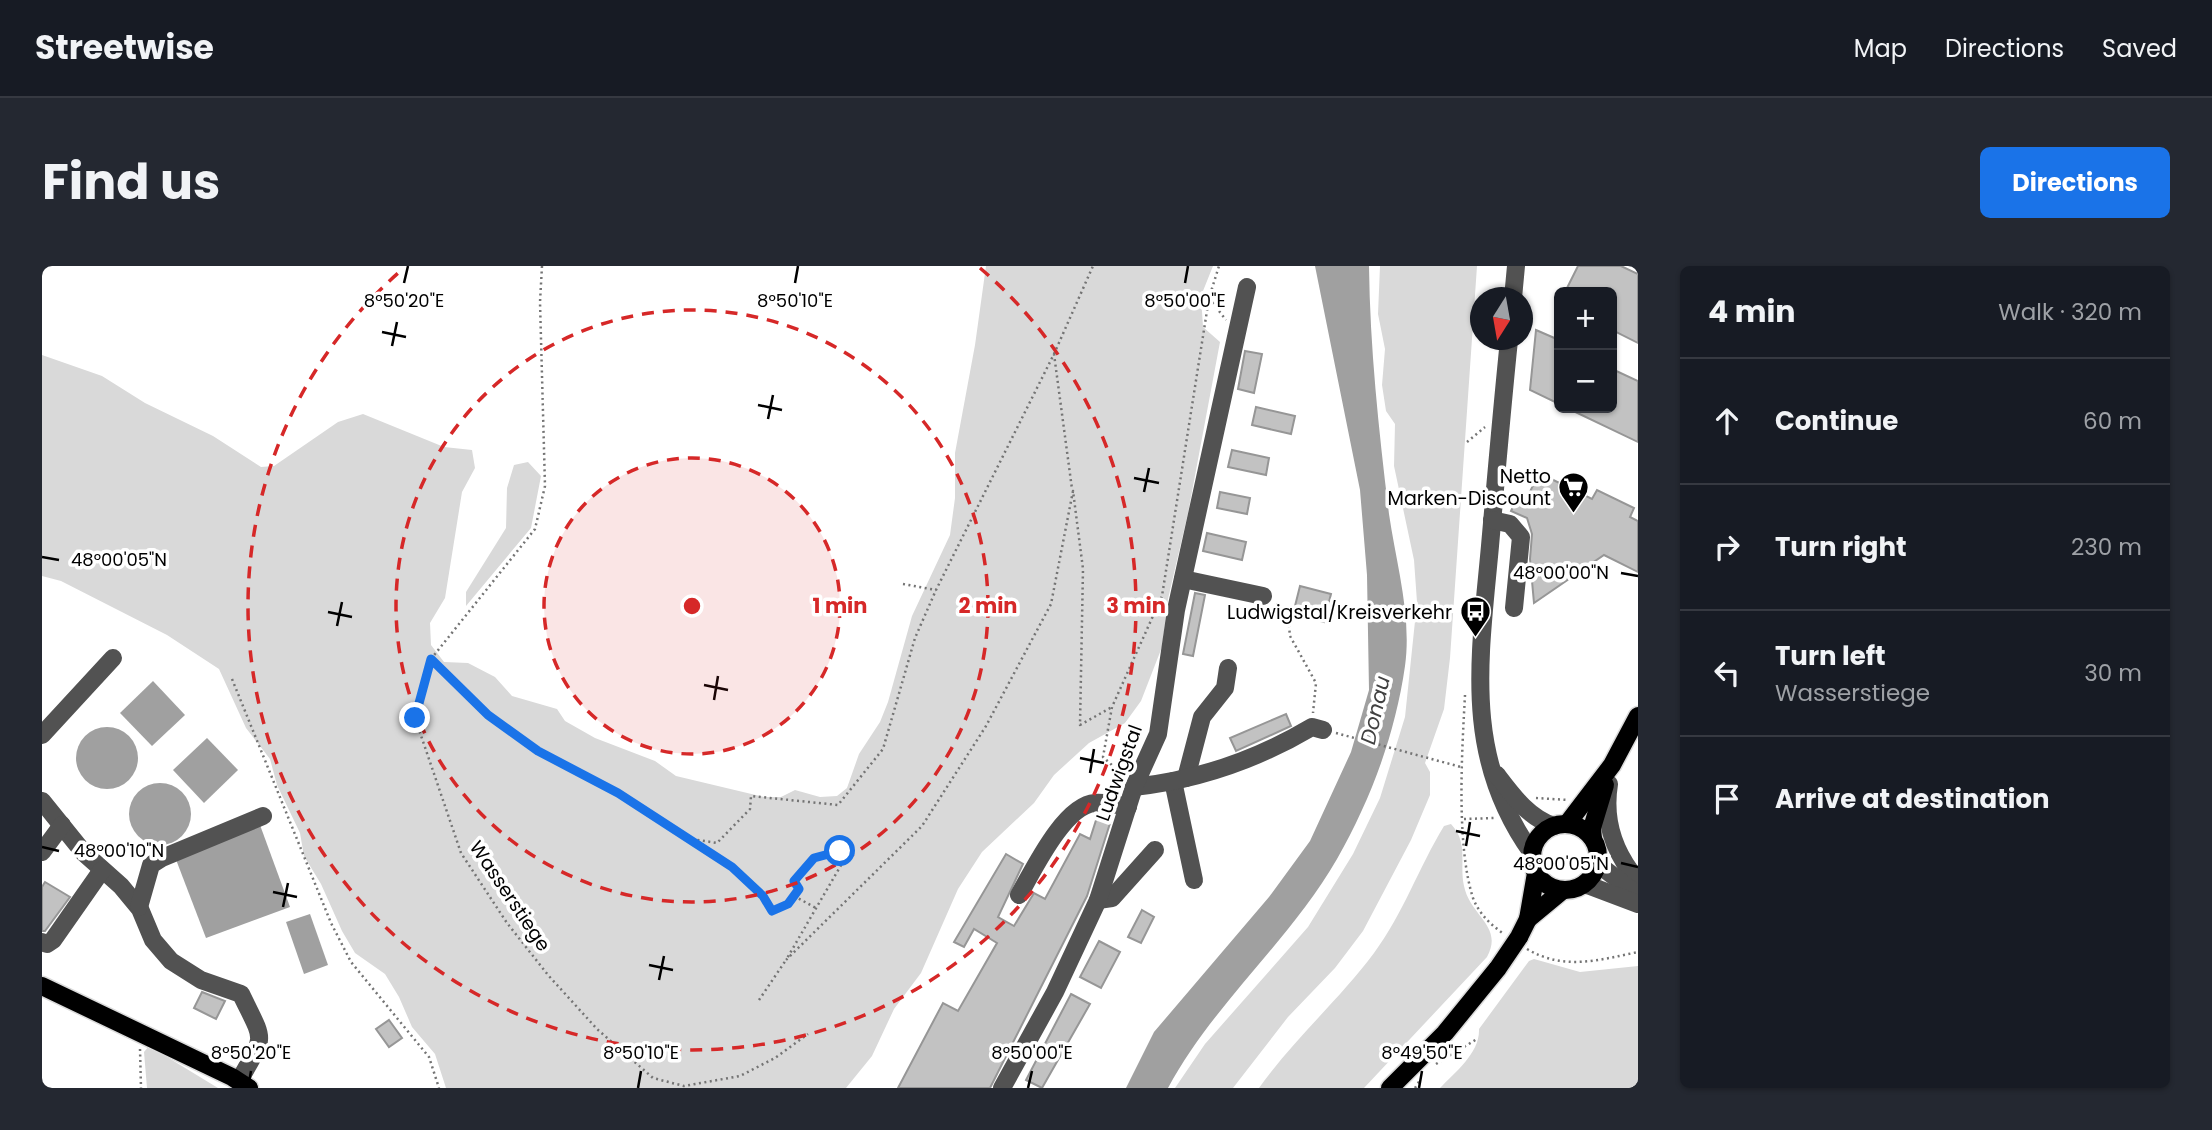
<!DOCTYPE html>
<meta charset="utf-8">
<style>
body{margin:0;font-family:Poppins,sans-serif;background:#242831;color:#f1f3f6}
.controls{position:absolute;right:21px;top:21px;display:grid;overflow:hidden;border-radius:10px;box-shadow:0 2px 5px #0004}
.controls button{width:63px;height:63px;display:grid;place-items:center;padding:0;border:0;border-bottom:2px solid #363941;background:#171b24;color:#f1f3f6;font:35px sans-serif}
.compass{position:absolute;left:1428px;top:21px;width:63px;height:63px;border-radius:50%;background:#171b24;box-shadow:0 2px 5px #0004;rotate:191deg}
.stop{position:absolute;width:21px;height:21px;margin:-16px;border:5px solid #1a73e8;border-radius:50%;background:#fff}
.stop.end{background:#1a73e8;border-color:#fff;box-shadow:0 2px 7px #0008}
.list{margin:0;padding:0;list-style:none}
h2{display:flex;justify-content:space-between;align-items:center;height:91px;margin:0;padding:0 28px;font-size:30px}
h2 small{font-size:23px;font-weight:400;color:#9ea1a6}
.list li{display:grid;grid-template-columns:46px 1fr auto;gap:21px;align-items:center;box-sizing:border-box;height:126px;padding:0 28px;border-top:2px solid #363941}
.list b{display:block;font-size:26px;white-space:nowrap}
.list p{margin:0;font-size:23px;white-space:nowrap;color:#9ea1a6}
.list em{font-size:23px;font-style:normal;color:#9ea1a6}
.icon{flex:none;width:38px;height:38px;fill:none;stroke:currentColor;stroke-width:2;stroke-linecap:round;stroke-linejoin:round}
.map{position:relative;flex:none;width:1596px;height:822px;overflow:hidden;border-radius:10px}
header{display:flex;align-items:center;gap:42px;box-sizing:border-box;height:98px;padding:0 35px;background:#171b24;border-bottom:2px solid #363941}
header strong{font-size:33px}
nav{display:flex;gap:38px;margin-inline-start:auto;font-size:24px}
.intro{display:flex;align-items:center;justify-content:space-between;box-sizing:border-box;height:168px;padding:0 42px}
h1{margin:0;font-size:49px}
.button{padding:18px 32px;border-radius:10px;background:#1a73e8;color:#fff;font-size:24px;font-weight:700}
main{display:flex;gap:42px;padding:0 42px}
aside{flex:1;background:#171b24;border-radius:10px;box-shadow:0 2px 5px #0004}
.map>svg:first-child{display:block}
.green{fill:#d9d9d9}
.water{fill:#a0a0a0}
.building{fill:#c2c2c2;stroke:#969696;stroke-width:2}
.lines{fill:none;stroke-linecap:round;stroke-linejoin:round}
.major-casing{stroke:#dbdbdb;stroke-width:21}
.path{stroke:#747474;stroke-width:2.5;stroke-dasharray:2 3.5;stroke-linecap:butt}
.minor{stroke:#525252;stroke-width:18}
.major{stroke:#000;stroke-width:18}
.major-bridge-casing{stroke:#dbdbdb;stroke-width:21;stroke-linecap:butt}
.major-bridge{stroke:#000;stroke-width:18}
.route{stroke:#1a73e8;stroke-width:9}
.ticks{fill:none;stroke:#000;stroke-width:2.5}
.ring{fill:none;stroke:#d62828;stroke-width:3.5;stroke-dasharray:12 9}
.labels{text-anchor:middle;dominant-baseline:central;stroke-width:7;stroke-linejoin:round;paint-order:stroke}
.poi-label{font-size:19px;fill:#000;stroke:#fff;text-anchor:end}
.street-label{font-size:19px;fill:#000;stroke:#fff}
.water-label{font-size:21px;font-style:italic;fill:#414141;stroke:#fff}
.ticks-label{font-size:18px;text-anchor:middle;fill:#000;stroke:#fff;stroke-width:7;stroke-linejoin:round;paint-order:stroke}
.centre{fill:#d62828;stroke:#fff;stroke-width:3.5}
.ring-label{font-size:21px;text-anchor:middle;font-weight:bold;fill:#d62828;stroke:#fff;stroke-width:7;stroke-linejoin:round;paint-order:stroke}
</style>
<header>
<strong>Streetwise</strong>
<nav><a>Map</a><a>Directions</a><a>Saved</a></nav>
</header>
<div class="intro"><h1>Find us</h1><a class="button">Directions</a></div>
<main>
<div class="map">
<svg width="1596" height="822" viewBox="0 0 1596 822">
<rect width="100%" height="100%" fill="#fff"/>
<g class="green">
<polygon points="944,0 1171,0 1159,30 1161,61 1178,76 1146,247 1126,333 1120,381 1099,435 1083,457 1047,477 1012,509 992,537 940,586 916,623 879,707 852,743 830,790 804,822 404,822 393,788 370,761 357,731 343,708 313,687 300,665 279,618 262,590 258,567 235,519 228,493 204,462 177,403 125,369 19,315 0,310 0,89 60,110 103,137 171,170 219,201 232,200 296,156 321,148 402,181 430,184 433,202 420,226 403,332 388,357 389,379 402,396 426,397 453,411 470,430 515,443 523,455 553,472 613,495 634,510 722,531 739,531 753,524 778,531 795,530 805,522 817,488 838,456 846,436 870,350 908,269 913,232 913,187 933,79"/>
<polygon points="1338,0 1435,0 1408,392 1402,443 1383,497 1388,506 1388,529 1369,574 1321,665 1293,702 1246,751 1191,822 1133,822 1163,778 1266,661 1311,588 1338,532 1363,451 1375,336 1372,294 1352,200 1353,158 1344,145 1340,119 1343,83 1336,48"/>
<polygon points="486,196 499,210 489,262 424,340 424,326 464,262 465,222 472,199"/>
<path d="M1409,558C1427,577 1417,598 1422,620C1428,650 1462,660 1445,691L1322,822H1217C1251,774 1297,734 1332,687C1361,648 1377,601 1402,560Z"/>
<path d="M1492,693L1538,706L1596,700V822H1398C1413,806 1438,787 1437,763L1487,695Z"/>
<polygon points="107,780 176,822 105,822 102,786"/>
</g>
<g class="water">
<path d="M1273,0H1327C1328,83 1337,166 1347,248C1354,297 1370,350 1363,400C1353,469 1329,533 1295,593C1247,676 1171,738 1126,822H1084L1112,766L1227,631L1268,575L1309,486L1327,424L1325,309L1318,224Z"/>
<polygon points="111,415 143,449 110,480 78,447"/>
<circle cx="65" cy="492" r="31"/>
<polygon points="165,472 196,504 162,537 131,504"/>
<circle cx="118" cy="548" r="31"/>
<polygon points="218,559 248,641 164,672 133,591"/>
<polygon points="268,648 286,699 262,708 244,656"/>
</g>
<g class="building">
<polygon points="1536,0 1579,0 1596,8 1596,77 1570,64 1570,26 1523,26"/>
<polygon points="1494,64 1517,74 1517,138 1488,124"/>
<polygon points="1203,85 1220,88 1212,127 1196,123"/>
<polygon points="1570,103 1596,115 1596,176 1525,142 1570,142"/>
<polygon points="1214,141 1253,150 1249,168 1210,159"/>
<polygon points="1190,184 1227,192 1224,209 1186,201"/>
<polygon points="1497,207 1550,233 1555,224 1592,242 1588,251 1596,255 1596,306 1562,289 1492,337 1488,293 1490,268 1485,252 1469,245 1476,230 1484,234"/>
<polygon points="1178,226 1208,232 1205,248 1175,242"/>
<polygon points="1165,267 1204,276 1200,294 1161,285"/>
<polygon points="1258,320 1289,328 1282,356 1251,348"/>
<polygon points="1153,327 1163,329 1151,390 1141,388"/>
<polygon points="1244,448 1249,460 1194,485 1188,472"/>
<polygon points="1056,548 1070,551 1045,630 948,822 856,822 901,737 916,745 955,677 932,663 922,681 912,676 964,588 981,598 956,651 972,660 992,627 1003,633 1038,568 1048,573"/>
<polygon points="3,616 28,631 3,665 0,665 0,621"/>
<polygon points="1100,644 1112,651 1099,677 1086,671"/>
<polygon points="1057,675 1078,686 1059,722 1038,711"/>
<polygon points="160,726 183,735 174,753 152,742"/>
<polygon points="1029,728 1048,738 1000,822 984,814"/>
<polygon points="347,754 360,772 347,781 334,763"/>
</g>
<g class="lines">
<defs>
<g id="major">
<circle cx="1523" cy="591" r="33"/>
<polyline points="1525,558 1570,499 1596,450"/>
<polyline points="1551,573 1550,562 1563,519"/>
<polyline points="1486,653 1521,624"/>
<polyline points="1477,671 1486,653 1494,607"/>
<polyline points="0,720 190,811 207,822"/>
<polyline points="1348,822 1403,767 1456,702"/>
</g>
</defs>
<use href="#major" class="major-casing"/>
<g class="path">
<polyline points="500,0 498,36 503,220 493,263 389,393 373,452 419,587 465,657 506,709 555,763 611,812 642,820 698,810 733,792 766,768"/>
<polyline points="1167,32 1184,54"/>
<polyline points="1012,88 1051,0"/>
<polyline points="1425,176 1443,161"/>
<polyline points="861,318 894,324"/>
<polyline points="1233,337 1246,350 1248,370 1274,417 1271,447"/>
<polyline points="389,393 446,448 496,485 576,528 690,601 721,630 730,645 746,638 757,623 752,615 772,592 798,585 805,589 744,694 880,560 944,460 1009,338 1031,225 1041,303 1038,459 1070,441"/>
<polyline points="190,413 289,657 309,696 387,791 397,822"/>
<path d="M1423,429C1420,485 1414,579 1431,632C1437,648 1449,659 1462,668"/>
<polyline points="1294,467 1419,501"/>
<polyline points="1082,510 1061,491 1070,441 1120,330 1167,32 1177,0"/>
<polyline points="1494,532 1526,534"/>
<polyline points="1422,553 1453,552"/>
<polyline points="650,573 675,577 708,543 709,530 796,539 841,483 873,372 894,324 1012,88 1030,223"/>
<polyline points="752,630 774,642"/>
<path d="M1485,683C1522,705 1557,694 1596,686"/>
<polyline points="717,734 744,694"/>
<polyline points="98,783 99,822"/>
<polyline points="1394,798 1435,773"/>
<polyline points="1373,822 1378,814"/>
</g>
<g class="minor">
<polyline points="1471,32 1474,0"/>
<path d="M1467,74C1460,142 1454,211 1448,280C1438,391 1420,490 1490,587"/>
<polyline points="1450,254 1468,258 1479,271 1472,342"/>
<polyline points="1141,313 1221,330"/>
<polyline points="0,469 71,392"/>
<path d="M1455,509C1471,530 1487,552 1512,560"/>
<polyline points="1144,512 1160,451 1183,422 1186,402"/>
<polyline points="1131,515 1152,614"/>
<path d="M1567,518C1561,555 1573,588 1596,615"/>
<path d="M1092,521C1156,514 1216,493 1270,461L1281,464"/>
<path d="M0,535L42,587L79,620L98,643L111,674L129,695L159,714L199,728C223,778 224,767 197,815"/>
<polyline points="0,586 20,559"/>
<polyline points="1556,598 1593,627"/>
<polyline points="1543,618 1596,638"/>
<path d="M977,629C991,605 1022,539 1053,537C1063,536 1076,539 1086,541"/>
<polyline points="1056,634 1070,632 1113,584"/>
<polyline points="97,641 109,599 120,592 221,550"/>
<polyline points="0,676 5,678 11,674 60,604"/>
<polyline points="960,822 1013,726 1056,634 1092,521 1116,468 1134,344 1205,21"/>
</g>
<use href="#major" class="major"/>
<defs>
<polyline id="major-bridge" points="1456,702 1477,671"/>
</defs>
<use href="#major-bridge" class="major-bridge-casing"/>
<use href="#major-bridge" class="major-bridge"/>
</g>
<g class="lines">
<polyline class="route" points="373,452 389,393 446,449 496,485 576,527 690,601 721,630 730,645 746,638 757,623 752,615 772,592 798,585"/>
</g>
<path class="ticks" d="M362,17L366,0M753,17L756,0M1143,17L1146,0M340,66L364,71M350,80L355,56M716,139L740,144M726,153L731,129M1092,212L1117,217M1102,226L1107,202M0,291L17,294M1579,307L1596,310M286,346L310,351M295,360L300,336M662,419L686,424M672,434L676,410M1038,492L1062,497M1048,507L1052,483M1414,565L1438,570M1424,580L1428,556M0,581L17,585M1579,597L1596,601M231,626L255,631M241,641L246,617M607,699L631,704M617,714L622,690M206,822L209,805M596,822L599,805M986,822L990,805M1377,822L1380,805"/>
<circle cx="650" cy="340" r="148" fill="#d62828" fill-opacity=".12"/>
<g class="ring">
<circle cx="650" cy="340" r="148"/>
<circle cx="650" cy="340" r="296"/>
<path d="M938 2A444 444 0 1 1 362 2"/>
</g>
<defs>
<symbol id="supermarket-pin" viewBox="-11 -11 22 30"><path d="M0 17L-7.5 6A9.5 9.5 0 1 1 7.5 6Z" fill="#000" stroke="#fff"/><path d="M-6-5.5h2.5l.6 2H6L4.5 2H-2.5L-4.4-4H-6ZM-1.5 3.2a1.3 1.3 0 1 0 .1 0ZM3 3.2a1.3 1.3 0 1 0 .1 0Z" fill="#fff"/></symbol>
<symbol id="bus-pin" viewBox="-11 -11 22 30"><path d="M0 17L-7.5 6A9.5 9.5 0 1 1 7.5 6Z" fill="#000" stroke="#fff"/><path d="M-5-6H5V4H4V6H2V4H-2V6H-4V4H-5ZM-3.5-4V0h7V-4ZM-3.5 1.2v1.5H-2V1.2ZM2 1.2v1.5H3.5V1.2Z" fill="#fff"/></symbol>
</defs>
<g fill-rule="evenodd">
<use href="#supermarket-pin" x="1514" y="204" width="35" height="47"/>
<use href="#bus-pin" x="1416" y="328" width="35" height="47"/>
</g>
<g class="labels">
<g class="poi-label">
<text x="1509" y="210">Netto<tspan x="1509" dy="22">Marken-Discount</tspan></text>
<text x="1410" y="346">Ludwigstal/Kreisverkehr</text>
</g>
<g class="street-label">
<text transform="translate(1077 507) rotate(-70)">Ludwigstal</text>
<text transform="translate(468 630) rotate(56)">Wasserstiege</text>
</g>
<g class="water-label">
<text transform="translate(1333 444) rotate(-77)">Donau</text>
</g>
</g>
<g class="ticks-label">
<text x="362" y="41">8°50'20"E</text>
<text x="753" y="41">8°50'10"E</text>
<text x="1143" y="41">8°50'00"E</text>
<text x="77" y="300">48°00'05"N</text>
<text x="1519" y="313">48°00'00"N</text>
<text x="77" y="591">48°00'10"N</text>
<text x="1519" y="604">48°00'05"N</text>
<text x="209" y="793">8°50'20"E</text>
<text x="599" y="793">8°50'10"E</text>
<text x="990" y="793">8°50'00"E</text>
<text x="1380" y="793">8°49'50"E</text>
</g>
<circle cx="650" cy="340" r="10" class="centre"/>
<g class="ring-label">
<text x="798" y="347">1 min</text>
<text x="946" y="347">2 min</text>
<text x="1094" y="347">3 min</text>
</g>
</svg>
<div class="controls">
<button>+</button>
<button>−</button>
</div>
<svg class="compass" viewBox="-18 -18 36 36"><path d="M0-13l5 13h-10z" fill="#e53935"/><path d="M0 13l5-13h-10z" fill="#9ea1a6"/></svg>
<div class="stop" style="left:798px;top:585px"></div>
<div class="stop end" style="left:373px;top:452px"></div>
</div>
<aside>
<h2>4 min<small>Walk · 320 m</small></h2>
<ul class="list">
<li><svg class="icon" aria-label="ahead" viewBox="0 0 24 24"><path d="M12 20V5M6 11l6-6 6 6"/></svg><div><b>Continue</b></div><em>60 m</em></li>
<li><svg class="icon" aria-label="right" viewBox="0 0 24 24"><path d="M7 20v-9h11M14 6l5 5-5 5"/></svg><div><b>Turn right</b></div><em>230 m</em></li>
<li><svg class="icon" aria-label="left" viewBox="0 0 24 24"><path d="M17 20v-9H6M10 6l-5 5 5 5"/></svg><div><b>Turn left</b><p>Wasserstiege</p></div><em>30 m</em></li>
<li><svg class="icon" aria-label="arrive" viewBox="0 0 24 24"><path d="M6 21V4h12l-3 4 3 4H6"/></svg><div><b>Arrive at destination</b></div></li>
</ul>
</aside>
</main>
